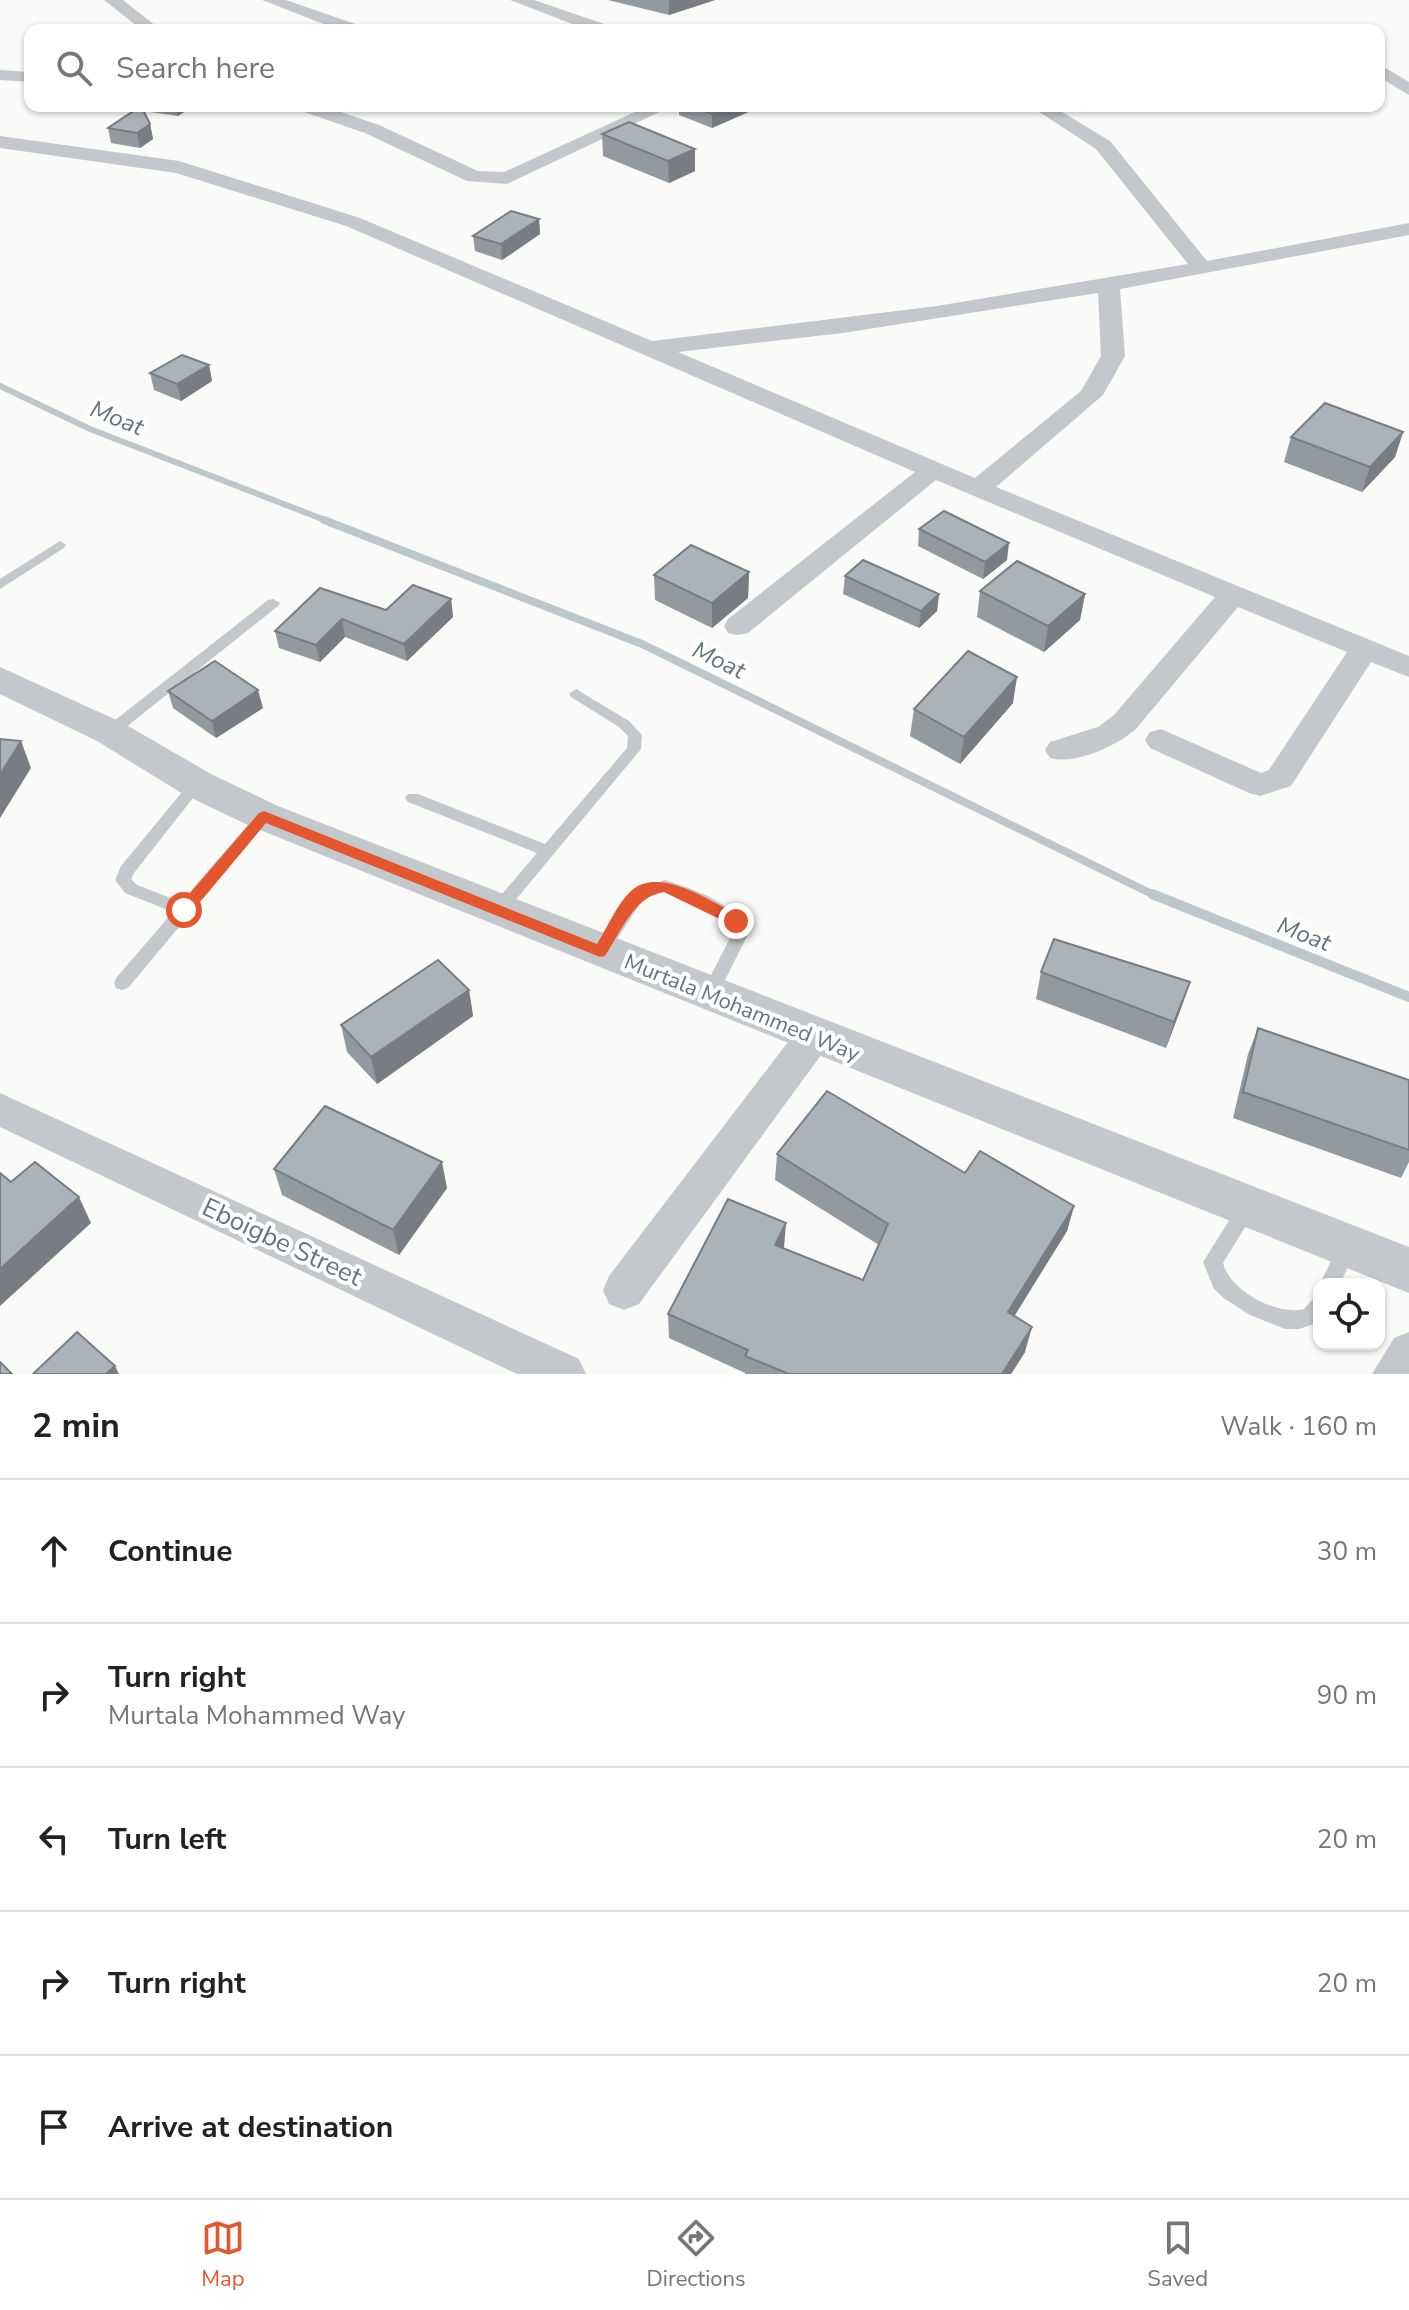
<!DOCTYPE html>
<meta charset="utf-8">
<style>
body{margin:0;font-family:"Nunito Sans",sans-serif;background:#f6f6f6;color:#222}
.controls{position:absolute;right:24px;bottom:24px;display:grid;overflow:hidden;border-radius:16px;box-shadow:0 2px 6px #0004}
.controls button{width:72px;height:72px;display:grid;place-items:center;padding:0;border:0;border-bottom:2px solid #e0e0e0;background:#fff;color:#222;font:40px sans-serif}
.stop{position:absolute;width:24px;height:24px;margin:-18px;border:6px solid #e4572e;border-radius:50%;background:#fff}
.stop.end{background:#e4572e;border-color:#fff;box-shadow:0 2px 8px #0008}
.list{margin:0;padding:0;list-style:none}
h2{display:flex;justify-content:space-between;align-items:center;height:104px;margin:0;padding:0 32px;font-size:34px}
h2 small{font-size:26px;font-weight:400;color:#767676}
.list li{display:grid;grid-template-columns:52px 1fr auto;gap:24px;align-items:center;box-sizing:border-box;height:144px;padding:0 32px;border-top:2px solid #e0e0e0}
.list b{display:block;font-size:30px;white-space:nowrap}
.list p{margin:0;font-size:26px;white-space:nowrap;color:#767676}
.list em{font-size:26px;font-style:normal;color:#767676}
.icon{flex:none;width:44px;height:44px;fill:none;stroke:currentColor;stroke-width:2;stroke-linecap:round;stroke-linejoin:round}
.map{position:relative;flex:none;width:1409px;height:1374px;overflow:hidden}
.search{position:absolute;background:#fff;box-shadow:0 2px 6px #0004;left:24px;right:24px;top:24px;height:88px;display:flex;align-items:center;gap:20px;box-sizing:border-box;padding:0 28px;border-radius:16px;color:#767676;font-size:30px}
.sheet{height:824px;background:#fff}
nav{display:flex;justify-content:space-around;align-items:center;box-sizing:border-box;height:112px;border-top:2px solid #e0e0e0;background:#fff;font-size:22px;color:#767676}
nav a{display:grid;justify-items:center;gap:4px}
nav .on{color:#e4572e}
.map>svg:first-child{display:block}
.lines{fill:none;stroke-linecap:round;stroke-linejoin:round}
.stream-far2{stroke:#bbc7cb;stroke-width:6}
.stream-far1{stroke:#bbc7cb;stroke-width:8}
.stream{stroke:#bbc7cb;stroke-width:10}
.service{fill:#c3c8cc;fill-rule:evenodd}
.minor{fill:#c3c8cc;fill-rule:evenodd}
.tertiary{fill:#c3c8cc;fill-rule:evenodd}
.wall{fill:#929a9f}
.shaded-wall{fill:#777d82}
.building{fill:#aab3b9;stroke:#777d82;stroke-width:2}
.route{fill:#e4572e}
.labels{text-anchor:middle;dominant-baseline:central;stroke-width:8;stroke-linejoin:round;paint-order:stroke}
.street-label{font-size:22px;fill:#657683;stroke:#fff}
.water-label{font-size:24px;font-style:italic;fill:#60757c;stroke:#fff}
.near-street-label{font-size:26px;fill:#657683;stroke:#fff}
</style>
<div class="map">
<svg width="1409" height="1374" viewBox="0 0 1409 1374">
<rect width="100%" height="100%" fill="#fafaf8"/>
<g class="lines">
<polyline class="stream-far2" points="0,386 90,429 330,522"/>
<polyline class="stream-far1" points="324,520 642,644 1156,896"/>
<polyline class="stream" points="1152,894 1409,997"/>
<g class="service">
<polygon points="60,541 66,545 64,548 0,589 0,579"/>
<polygon points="273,599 280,603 278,606 115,736 105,736 103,732 105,728 268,600"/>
<polygon points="576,689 629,721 642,735 641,749 503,915 497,917 491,915 489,911 491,907 537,853 408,802 405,798 408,794 418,794 545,844 627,748 628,736 619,727 571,697 569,694"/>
<polygon points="197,779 202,780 204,784 134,873 131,879 137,885 181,902 259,812 269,812 272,816 128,988 122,990 116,988 114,983 116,978 173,912 125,893 115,880 121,866 192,780"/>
<path d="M665,880C696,890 732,902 749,932L715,1000L709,1002L703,1000L701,995L733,932L713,914L664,892L643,899L606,956L600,957L594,956L592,951L631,891Z"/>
<path d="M1246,1202L1253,1205L1255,1211L1223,1263C1230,1291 1277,1316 1304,1309L1312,1300L1319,1298L1317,1323L1299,1329H1285L1250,1315L1225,1299L1214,1289L1203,1262L1239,1205Z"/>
<polygon points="1347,1239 1354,1242 1357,1248 1340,1284 1320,1284 1340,1242"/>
</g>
<g class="minor">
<polygon points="104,0 123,0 161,30 142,30"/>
<polygon points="262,0 286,0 361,26 363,30 339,30"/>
<polygon points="510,0 534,0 610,26 612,30 588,30"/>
<polygon points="1384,67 1409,82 1409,95 1379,77 1379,68"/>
<polygon points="0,70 30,72 30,82 0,80"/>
<polygon points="303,106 323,106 379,125 478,171 504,172 648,106 672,106 507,184 467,181 365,133 304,112"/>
<path d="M1030,106H1052L1110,141L1207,261L1409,223V235L1120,289L1125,356L1103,395L996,487L1409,656V677L1371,662L1291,786L1260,796L1249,793L1150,748L1145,740L1150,732L1161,729L1261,773L1269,770L1347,652L1238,607L1136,729C1116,746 1076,765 1050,758L1045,750L1050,742L1098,727L1114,715L1215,597L936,480L748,633L738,635L728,633L724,626L728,619L915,472L346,226L176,173L0,148V136L179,161L360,218L652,341L937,306L1188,264L1096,149ZM1098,293L1101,356L1081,391L975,478L678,352L843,333Z"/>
<polygon points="814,1021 827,1025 832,1036 827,1047 639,1304 624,1310 609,1304 603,1290 609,1276 801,1025"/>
<polygon points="0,1093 579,1359 586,1374 517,1374 0,1127"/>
<polygon points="1409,1332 1409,1374 1372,1374 1394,1338"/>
</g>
<polygon class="tertiary" points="0,667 123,723 211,774 278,806 1409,1247 1409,1293 250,826 183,794 97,741 0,694"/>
</g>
<g class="wall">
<polygon points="608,0 715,0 669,15"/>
<polygon points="124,106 193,106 178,116 143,111 150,124 153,139 140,148 111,143 108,128 135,110 124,108"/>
<polygon points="679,106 762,106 712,128 679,115"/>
<polygon points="602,134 695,149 695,171 669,183 603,156"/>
<polygon points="539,219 540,234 502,260 475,251 473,236"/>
<polygon points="209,365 212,381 181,401 154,390 150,373"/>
<polygon points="1403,432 1395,457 1362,492 1284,462 1291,437"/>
<polygon points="919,529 1007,560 983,579 918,546"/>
<polygon points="749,572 748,598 712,628 655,600 654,575"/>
<polygon points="845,576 939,594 937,611 919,628 843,594"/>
<polygon points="980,591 1085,594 1080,620 1044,652 977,617"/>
<polygon points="451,599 453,617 407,661 345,637 320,662 279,648 275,631 386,610"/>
<polygon points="168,691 263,708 216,738 173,708"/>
<polygon points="1013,703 960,764 910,736 914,709"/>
<polygon points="1041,972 1190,982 1181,1008 1166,1048 1036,999"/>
<polygon points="469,990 473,1016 377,1084 347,1052 341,1025"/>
<polygon points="1258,1028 1409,1080 1409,1162 1401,1178 1233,1118 1248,1054"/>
<polygon points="777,1154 965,1173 1074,1206 1067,1231 1014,1316 1025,1352 1011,1374 745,1374 745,1373 669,1338 668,1314 863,1280 879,1245 775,1180"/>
<polygon points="274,1169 447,1188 399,1255 282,1195"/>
</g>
<g class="shaded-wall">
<polygon points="669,0 715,0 669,15"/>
<polygon points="176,106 193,106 178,116"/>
<polygon points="731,106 762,106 712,128 712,114"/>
<polygon points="150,124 153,139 140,148 137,133"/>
<polygon points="695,149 695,171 669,183 668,161"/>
<polygon points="539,219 540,234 502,260 501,244"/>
<polygon points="209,365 212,381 181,401 177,384"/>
<polygon points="1403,432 1395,457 1362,492 1370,467"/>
<polygon points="1009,543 1007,560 983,579 985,562"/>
<polygon points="749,572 748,598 712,628 712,603"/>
<polygon points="939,594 937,611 919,628 921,611"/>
<polygon points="1085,594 1080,620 1044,652 1048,626"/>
<polygon points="451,599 453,617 407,661 404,644"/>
<polygon points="342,619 345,637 320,662 316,645"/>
<polygon points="1017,677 1013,703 960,764 964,737"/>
<polygon points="258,690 263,708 216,738 212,721"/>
<polygon points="21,741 31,768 0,818 0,775"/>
<polygon points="1190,982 1181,1008 1166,1048 1174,1022"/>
<polygon points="469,990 473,1016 377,1084 371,1057"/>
<polygon points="442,1162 447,1188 399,1255 393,1230"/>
<polygon points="79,1197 91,1223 0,1306 0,1269"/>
<polygon points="1074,1206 1067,1231 1002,1336 1008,1312"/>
<polygon points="786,1223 784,1248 773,1270 775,1245"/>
<polygon points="1032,1327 1025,1352 1011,1374 1002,1374"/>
<polygon points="115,1366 119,1374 106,1374"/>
</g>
<g class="building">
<polygon points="141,106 150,124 137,133 108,128"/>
<polygon points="692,106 731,106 712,114"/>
<polygon points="629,122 695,149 668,161 602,134"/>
<polygon points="511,211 539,219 501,244 473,236"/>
<polygon points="182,355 209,365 177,384 150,373"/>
<polygon points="1325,403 1403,432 1370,467 1291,437"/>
<polygon points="944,511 1009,543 985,562 919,529"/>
<polygon points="691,545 749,572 712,603 654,575"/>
<polygon points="863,560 939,594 921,611 845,576"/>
<polygon points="1017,561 1085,594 1048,626 980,591"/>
<polygon points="413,585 451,599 404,644 342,619 316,645 275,631 320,588 386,610"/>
<polygon points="968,651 1017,677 964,737 914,709"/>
<polygon points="215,661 258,690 212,721 168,691"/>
<polygon points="0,739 21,741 0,775"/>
<polygon points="1054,939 1190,982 1174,1022 1041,972"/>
<polygon points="438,960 469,990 371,1057 341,1025"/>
<polygon points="1258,1028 1409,1080 1409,1150 1243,1092"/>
<polygon points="827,1091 965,1173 980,1151 1074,1206 1008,1312 1032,1327 1002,1374 789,1374 745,1356 748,1350 668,1314 728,1199 786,1223 775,1245 863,1280 888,1224 777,1154"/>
<polygon points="325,1106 442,1162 393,1230 274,1169"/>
<polygon points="35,1162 79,1197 0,1269 0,1173 11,1182"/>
<polygon points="77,1332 115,1366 106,1374 33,1374"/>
<polygon points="0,1362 12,1374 0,1374"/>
</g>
<path class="route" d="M264,811L597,944C607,928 617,904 631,891C660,865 713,903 741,917L743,921L736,927L664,892C634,896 621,932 605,956L600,957L266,823L190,914H179V906L259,813Z"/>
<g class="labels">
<g class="street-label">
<text transform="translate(742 1008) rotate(22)">Murtala Mohammed Way</text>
</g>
<g class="water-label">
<text transform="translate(117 418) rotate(22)">Moat</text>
<text transform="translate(719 660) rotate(26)">Moat</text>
<text transform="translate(1304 934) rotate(21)">Moat</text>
</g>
<g class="near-street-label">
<text transform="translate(282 1242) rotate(25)">Eboigbe Street</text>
</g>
</g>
</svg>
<div class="controls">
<button><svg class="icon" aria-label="locate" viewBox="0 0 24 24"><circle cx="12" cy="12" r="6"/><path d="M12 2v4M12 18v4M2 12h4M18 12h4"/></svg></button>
</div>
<div class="stop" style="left:184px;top:910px"></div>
<div class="stop end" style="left:736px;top:921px"></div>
<div class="search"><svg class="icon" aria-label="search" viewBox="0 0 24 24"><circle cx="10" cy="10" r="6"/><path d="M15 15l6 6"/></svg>Search here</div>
</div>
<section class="sheet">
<h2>2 min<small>Walk · 160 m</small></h2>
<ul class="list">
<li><svg class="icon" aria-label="ahead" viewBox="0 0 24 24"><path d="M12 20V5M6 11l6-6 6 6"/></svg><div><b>Continue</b></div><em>30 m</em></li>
<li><svg class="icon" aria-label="right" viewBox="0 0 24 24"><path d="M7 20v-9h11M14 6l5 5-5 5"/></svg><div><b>Turn right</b><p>Murtala Mohammed Way</p></div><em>90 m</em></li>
<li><svg class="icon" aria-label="left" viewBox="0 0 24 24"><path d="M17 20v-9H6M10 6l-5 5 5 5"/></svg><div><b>Turn left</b></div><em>20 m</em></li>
<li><svg class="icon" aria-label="right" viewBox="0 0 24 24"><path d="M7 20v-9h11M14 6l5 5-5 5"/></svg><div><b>Turn right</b></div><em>20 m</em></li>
<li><svg class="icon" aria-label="arrive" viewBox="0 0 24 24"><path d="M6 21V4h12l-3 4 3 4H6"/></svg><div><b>Arrive at destination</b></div></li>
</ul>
</section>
<nav>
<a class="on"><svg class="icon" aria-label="map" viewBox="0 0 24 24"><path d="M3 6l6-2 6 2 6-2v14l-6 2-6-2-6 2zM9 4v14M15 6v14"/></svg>Map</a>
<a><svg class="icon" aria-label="directions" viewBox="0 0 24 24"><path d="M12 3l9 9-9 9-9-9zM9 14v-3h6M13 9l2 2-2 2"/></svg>Directions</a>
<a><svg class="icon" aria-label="saved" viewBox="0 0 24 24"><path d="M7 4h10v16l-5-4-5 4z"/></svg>Saved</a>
</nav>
